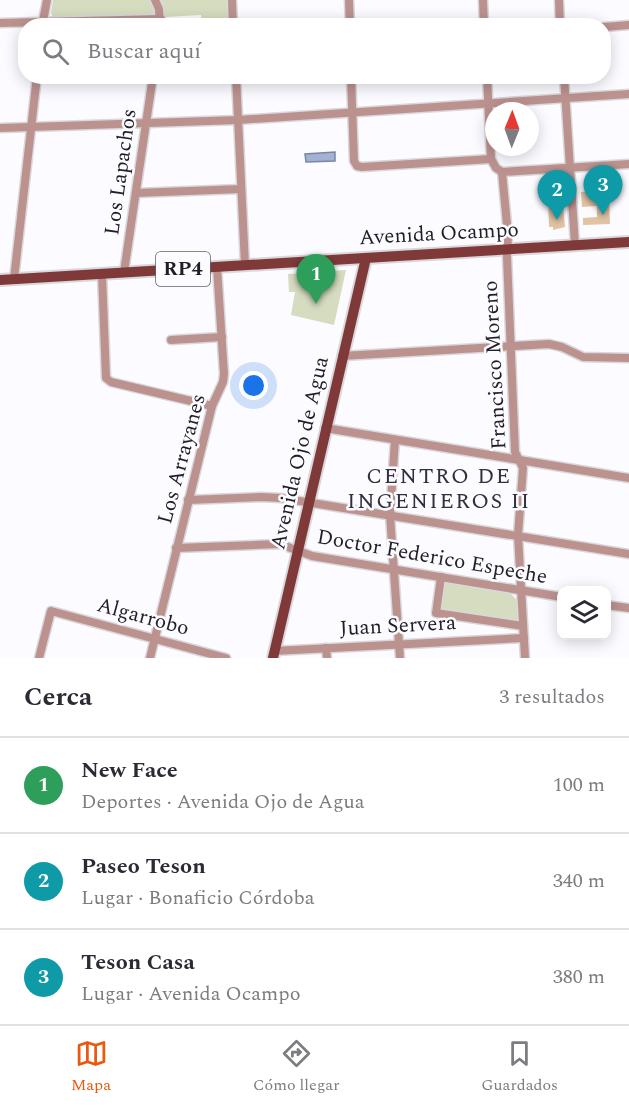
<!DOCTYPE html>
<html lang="es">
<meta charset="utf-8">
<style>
body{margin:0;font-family:Spectral,serif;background:#f7f7f7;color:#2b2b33}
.controls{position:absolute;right:18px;bottom:18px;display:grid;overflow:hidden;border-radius:12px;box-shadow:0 3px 15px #0003}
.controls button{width:54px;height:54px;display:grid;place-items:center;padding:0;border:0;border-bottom:2px solid #e1e1e2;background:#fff;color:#2b2b33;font:30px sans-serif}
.compass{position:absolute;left:485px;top:102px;width:54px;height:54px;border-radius:50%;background:#fff;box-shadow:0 3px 15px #0003;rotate:1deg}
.you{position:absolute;left:254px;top:386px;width:21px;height:21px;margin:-15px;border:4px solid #fff;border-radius:50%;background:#1a73e8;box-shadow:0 0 0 9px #1a73e833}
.badge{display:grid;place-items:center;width:39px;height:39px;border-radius:50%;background:#ea580c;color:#fff;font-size:20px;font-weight:700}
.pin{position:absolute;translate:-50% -50px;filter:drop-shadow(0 2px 3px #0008)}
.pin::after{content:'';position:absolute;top:32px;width:21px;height:18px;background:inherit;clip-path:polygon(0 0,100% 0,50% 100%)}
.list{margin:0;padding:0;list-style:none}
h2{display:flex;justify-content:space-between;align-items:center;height:78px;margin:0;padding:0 24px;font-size:26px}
h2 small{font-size:20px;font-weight:400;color:#7c7c81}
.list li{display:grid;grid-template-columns:39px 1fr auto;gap:18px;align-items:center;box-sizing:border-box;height:96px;padding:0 24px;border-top:2px solid #e1e1e2}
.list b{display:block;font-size:22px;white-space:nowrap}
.list p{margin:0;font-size:20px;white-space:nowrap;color:#7c7c81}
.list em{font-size:20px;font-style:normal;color:#7c7c81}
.icon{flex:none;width:33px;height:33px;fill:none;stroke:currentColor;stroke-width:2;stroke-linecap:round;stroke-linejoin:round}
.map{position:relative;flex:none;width:629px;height:658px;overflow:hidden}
.search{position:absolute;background:#fff;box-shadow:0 3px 15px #0003;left:18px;right:18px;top:18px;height:66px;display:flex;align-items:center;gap:15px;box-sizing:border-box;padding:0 21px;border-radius:24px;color:#7c7c81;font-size:22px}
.sheet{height:366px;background:#fff}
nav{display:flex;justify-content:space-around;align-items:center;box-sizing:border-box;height:84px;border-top:2px solid #e1e1e2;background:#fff;font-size:16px;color:#7c7c81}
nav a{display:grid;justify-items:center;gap:3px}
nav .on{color:#ea580c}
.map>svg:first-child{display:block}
.green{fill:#d6dcbf}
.water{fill:#a1b2d5;stroke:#7a86a0;stroke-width:1.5}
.building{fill:#e2c3a4}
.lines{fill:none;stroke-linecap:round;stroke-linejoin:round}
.minor-casing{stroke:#d9d8dc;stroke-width:11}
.major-casing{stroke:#d9d8dc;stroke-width:14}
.minor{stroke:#bc928f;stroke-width:8}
.major{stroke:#7f3939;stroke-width:10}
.labels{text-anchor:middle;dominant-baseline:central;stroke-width:5;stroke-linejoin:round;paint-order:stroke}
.shield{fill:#fcfbff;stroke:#626167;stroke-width:1.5}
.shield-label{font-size:20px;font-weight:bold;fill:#201f26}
.street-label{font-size:21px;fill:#201f26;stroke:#fcfbff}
.neighbourhood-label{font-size:22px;letter-spacing:1.5px;fill:#322f3e;stroke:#fcfbff}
</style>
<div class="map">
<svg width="629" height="658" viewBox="0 0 629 658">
<rect width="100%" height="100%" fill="#fcfbff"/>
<g class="green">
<polygon points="53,0 150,0 154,10 154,14 151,16 53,18 51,13"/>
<polygon points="159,0 229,0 230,25 202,25 201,15 165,17"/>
<polygon points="346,270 334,325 291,315 295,292 289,292 288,274"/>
<path d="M450,582L509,592L518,601L519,617L516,621L442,610C440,602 441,591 445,583Z"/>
</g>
<polygon class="water" points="335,152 335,161 306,162 305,154"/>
<g class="building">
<polygon points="599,191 600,199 609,199 610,224 583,225 583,218 597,217 597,206 582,207 581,192"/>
<polygon points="548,201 560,201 561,205 563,205 565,227 553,230 553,227 549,227"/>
</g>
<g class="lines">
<defs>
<g id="minor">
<polyline points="155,0 159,9 160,26"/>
<polyline points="232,0 233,26"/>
<polyline points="349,0 350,26"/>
<polyline points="483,0 484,26"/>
<polyline points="559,0 560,26"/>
<polyline points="0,23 161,19"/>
<polyline points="42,26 47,0"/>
<polyline points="604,27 629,25"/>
<polyline points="236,76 245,265"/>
<polyline points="351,76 354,161 357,166 362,167 491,159"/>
<polyline points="487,76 491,159 496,168 502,172"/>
<polyline points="564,76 575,245"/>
<polyline points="0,128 238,120 629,94"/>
<polyline points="502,172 508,235 507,257 515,452 523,468 518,535 525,658"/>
<polyline points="502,172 629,164"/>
<polyline points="136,193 241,189"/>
<polyline points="124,272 153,76"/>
<polyline points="102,274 106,378 111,382 212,406"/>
<polyline points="14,279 37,76"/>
<polyline points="171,340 222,337"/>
<polyline points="342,356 549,344 562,347 583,357 629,358"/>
<polyline points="325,428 629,478"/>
<polyline points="395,440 390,515 400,658"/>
<polyline points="188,500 261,497 281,498 629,554"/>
<polyline points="176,548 280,544 312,556 562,597"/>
<polyline points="441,577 436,613 523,626"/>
<polyline points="606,605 629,608"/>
<polyline points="326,648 327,658"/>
<polyline points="274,651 524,638"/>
<polyline points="39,658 51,611 226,658"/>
<polyline points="150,658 212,406 223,382 224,374 217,267"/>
</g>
<g id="major">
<polyline points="0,280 629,242"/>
<polyline points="273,658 366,258"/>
</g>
</defs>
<use href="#minor" class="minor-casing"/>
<use href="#major" class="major-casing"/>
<use href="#minor" class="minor"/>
<use href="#major" class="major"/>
</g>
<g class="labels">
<rect class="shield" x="156" y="252" width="54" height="34" rx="4.5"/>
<g class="shield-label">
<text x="183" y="269">RP4</text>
</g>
<g class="street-label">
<text transform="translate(121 172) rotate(-82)">Los Lapachos</text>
<text transform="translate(439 234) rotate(-3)">Avenida Ocampo</text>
<text transform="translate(495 365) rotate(-93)">Francisco Moreno</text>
<text transform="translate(300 453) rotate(-77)">Avenida Ojo de Agua</text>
<text transform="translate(182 459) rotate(-75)">Los Arrayanes</text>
<text transform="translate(432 557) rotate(10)">Doctor Federico Espeche</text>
<text transform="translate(143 617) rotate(15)">Algarrobo</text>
<text transform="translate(398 626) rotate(-3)">Juan Servera</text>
</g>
<g class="neighbourhood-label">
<text x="439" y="476">CENTRO DE<tspan x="439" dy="25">INGENIEROS II</tspan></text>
</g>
</g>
</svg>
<div class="controls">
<button><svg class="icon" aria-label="layers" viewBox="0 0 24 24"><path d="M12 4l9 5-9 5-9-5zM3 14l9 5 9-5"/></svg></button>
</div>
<svg class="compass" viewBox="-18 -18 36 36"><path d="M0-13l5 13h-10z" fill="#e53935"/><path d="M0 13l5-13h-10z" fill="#7c7c81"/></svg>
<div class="you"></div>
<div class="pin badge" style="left:316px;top:304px;background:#2e9e5b">1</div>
<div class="pin badge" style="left:557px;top:220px;background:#0f9aa8">2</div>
<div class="pin badge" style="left:603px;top:215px;background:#0f9aa8">3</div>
<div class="search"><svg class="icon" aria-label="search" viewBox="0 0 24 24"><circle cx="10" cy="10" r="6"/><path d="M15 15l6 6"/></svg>Buscar aquí</div>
</div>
<section class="sheet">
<h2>Cerca<small>3 resultados</small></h2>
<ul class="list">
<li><span class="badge" style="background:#2e9e5b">1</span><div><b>New Face</b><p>Deportes · Avenida Ojo de Agua</p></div><em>100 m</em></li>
<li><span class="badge" style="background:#0f9aa8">2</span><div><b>Paseo Teson</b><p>Lugar · Bonaficio Córdoba</p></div><em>340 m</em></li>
<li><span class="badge" style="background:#0f9aa8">3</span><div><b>Teson Casa</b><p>Lugar · Avenida Ocampo</p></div><em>380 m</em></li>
</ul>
</section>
<nav>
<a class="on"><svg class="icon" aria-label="map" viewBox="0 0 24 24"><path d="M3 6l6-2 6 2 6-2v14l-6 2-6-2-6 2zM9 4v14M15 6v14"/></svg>Mapa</a>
<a><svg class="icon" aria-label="directions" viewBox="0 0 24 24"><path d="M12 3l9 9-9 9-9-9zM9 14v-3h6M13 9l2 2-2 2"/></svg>Cómo llegar</a>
<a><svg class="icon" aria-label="saved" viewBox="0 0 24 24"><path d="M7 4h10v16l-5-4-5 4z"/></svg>Guardados</a>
</nav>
